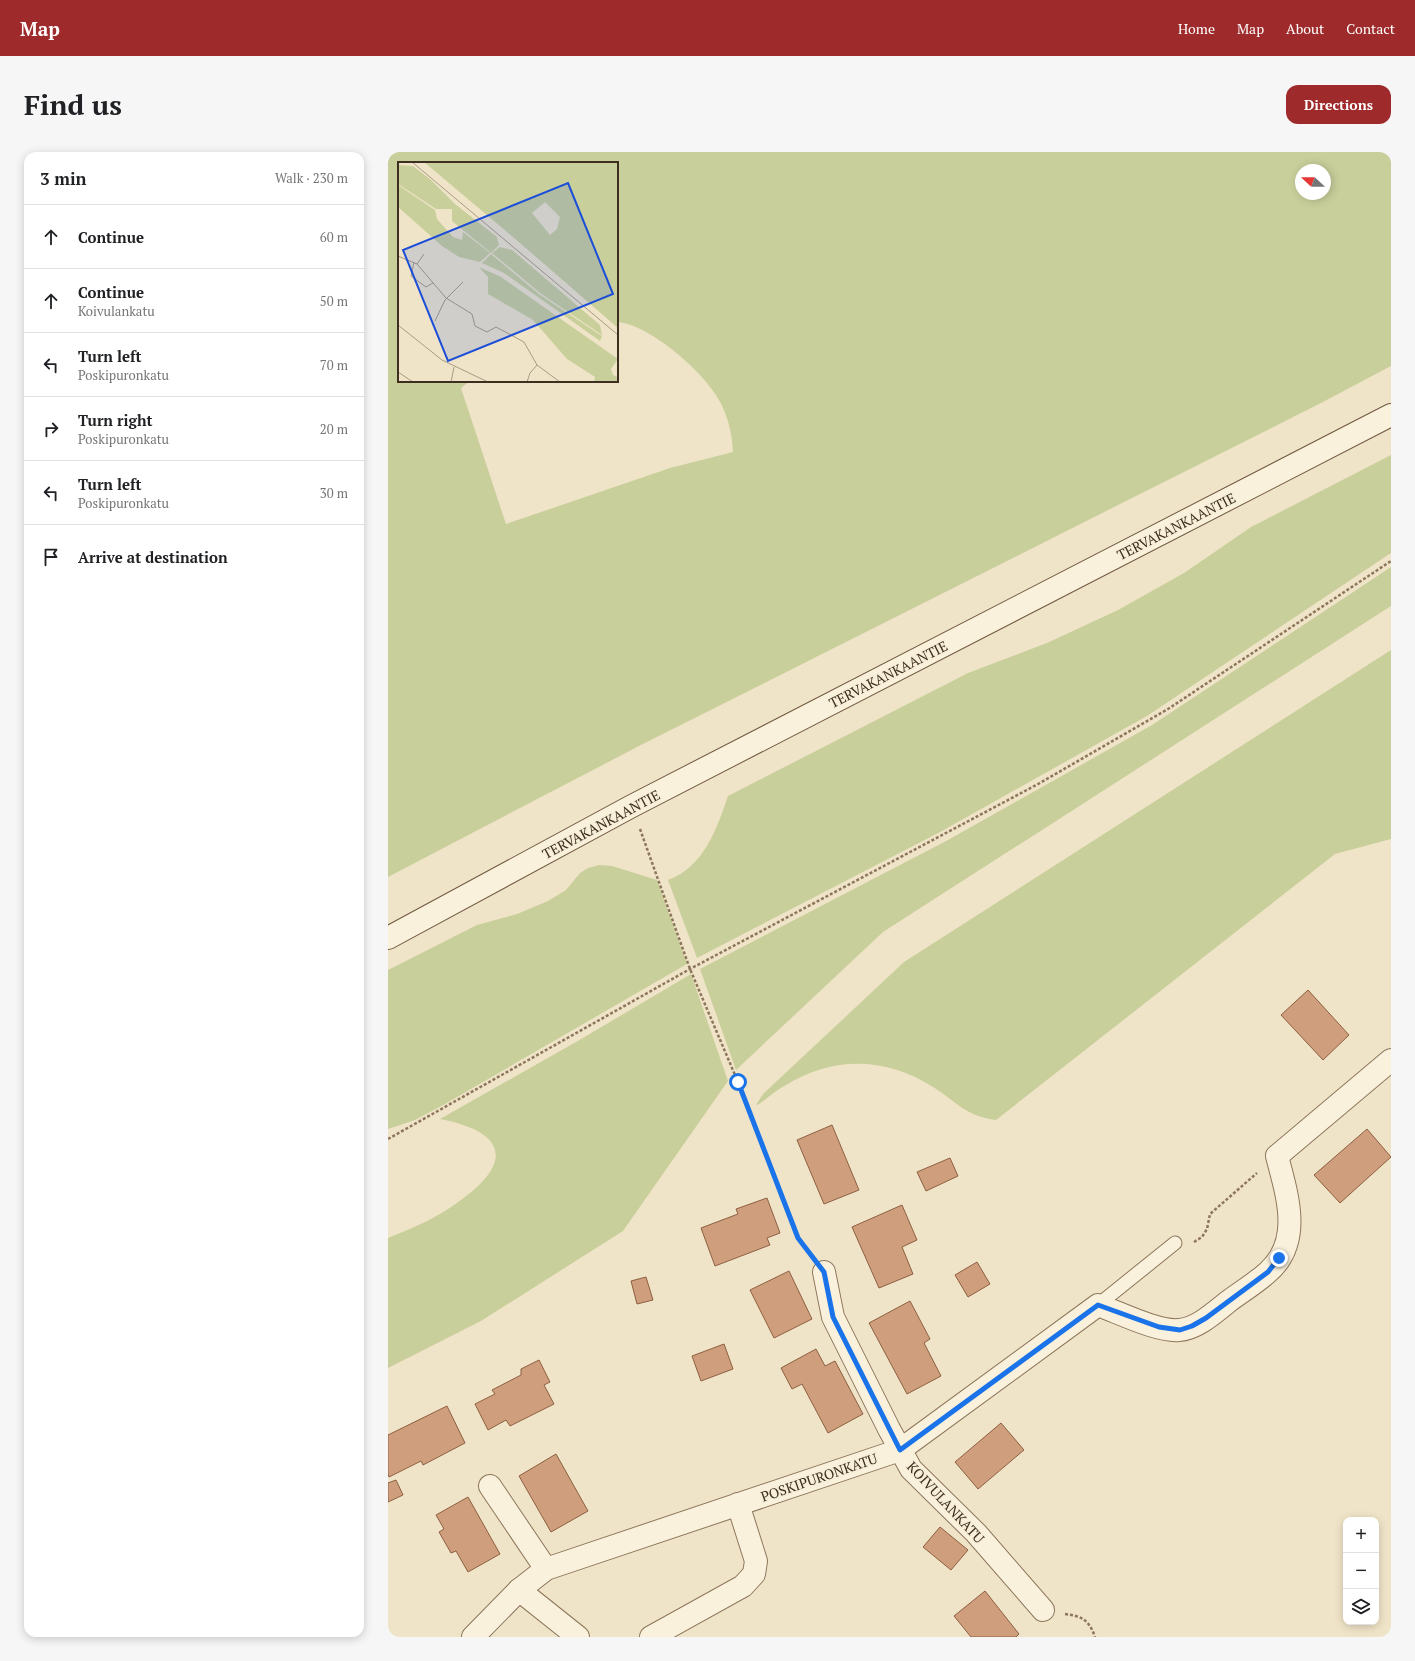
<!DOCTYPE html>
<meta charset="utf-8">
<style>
body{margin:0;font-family:"PT Serif",serif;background:#f6f6f6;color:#202124}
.controls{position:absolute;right:12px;bottom:12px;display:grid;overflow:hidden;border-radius:8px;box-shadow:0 2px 10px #0003}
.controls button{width:36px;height:36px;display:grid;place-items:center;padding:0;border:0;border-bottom:1px solid #e0e0e0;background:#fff;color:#202124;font:20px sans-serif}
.compass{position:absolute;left:907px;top:12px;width:36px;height:36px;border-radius:50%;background:#fff;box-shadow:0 2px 10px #0003;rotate:292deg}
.stop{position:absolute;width:12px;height:12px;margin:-9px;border:3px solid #1a73e8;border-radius:50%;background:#fff}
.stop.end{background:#1a73e8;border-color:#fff;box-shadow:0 1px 4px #0008}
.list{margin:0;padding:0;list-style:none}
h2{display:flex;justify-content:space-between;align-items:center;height:52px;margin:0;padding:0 16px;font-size:17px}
h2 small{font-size:13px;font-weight:400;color:#757577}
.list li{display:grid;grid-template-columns:26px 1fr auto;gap:12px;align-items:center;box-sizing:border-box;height:64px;padding:0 16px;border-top:1px solid #e0e0e0}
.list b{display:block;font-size:15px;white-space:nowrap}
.list p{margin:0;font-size:13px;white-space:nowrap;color:#757577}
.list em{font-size:13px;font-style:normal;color:#757577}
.icon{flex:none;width:22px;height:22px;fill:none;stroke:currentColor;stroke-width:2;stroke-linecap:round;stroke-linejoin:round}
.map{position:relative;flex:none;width:1003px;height:1485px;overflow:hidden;border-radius:12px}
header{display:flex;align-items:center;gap:24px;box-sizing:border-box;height:56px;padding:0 20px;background:#9e2a2b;color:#fff}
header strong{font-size:19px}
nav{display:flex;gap:22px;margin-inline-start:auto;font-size:14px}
.intro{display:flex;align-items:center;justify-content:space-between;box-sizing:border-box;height:96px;padding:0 24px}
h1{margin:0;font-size:28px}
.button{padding:10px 18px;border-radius:12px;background:#9e2a2b;color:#fff;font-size:14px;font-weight:700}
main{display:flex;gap:24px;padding:0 24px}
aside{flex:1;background:#fff;border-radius:12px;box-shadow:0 2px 10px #0003}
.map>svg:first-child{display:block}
.green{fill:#c9cf9b;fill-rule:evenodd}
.building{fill:#cf9f7d;stroke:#8d5f41}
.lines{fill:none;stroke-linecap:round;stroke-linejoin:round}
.lane-casing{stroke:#8d765c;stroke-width:15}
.street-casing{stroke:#8d765c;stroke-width:24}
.secondary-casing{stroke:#6f573f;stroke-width:24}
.path{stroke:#8d765c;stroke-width:2.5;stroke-dasharray:3 2;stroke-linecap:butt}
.lane{stroke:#faf1dc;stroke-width:13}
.street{stroke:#faf1dc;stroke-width:22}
.secondary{stroke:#faf1dc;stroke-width:22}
.route{stroke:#1a73e8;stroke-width:5}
.labels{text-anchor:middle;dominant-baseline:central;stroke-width:3.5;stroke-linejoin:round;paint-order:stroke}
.street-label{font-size:14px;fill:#3d2e20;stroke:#f7eed8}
.inset-road{fill:none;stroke:#a89b85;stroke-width:1}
.view{fill:#1d4ed8;fill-opacity:0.15;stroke:#1d4ed8;stroke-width:2}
.inset-edge{fill:none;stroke:#3d2e20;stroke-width:2}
</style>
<header>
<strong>Map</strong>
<nav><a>Home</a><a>Map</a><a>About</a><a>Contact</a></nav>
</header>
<div class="intro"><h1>Find us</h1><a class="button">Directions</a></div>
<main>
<aside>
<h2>3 min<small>Walk · 230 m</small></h2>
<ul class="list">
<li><svg class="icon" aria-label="ahead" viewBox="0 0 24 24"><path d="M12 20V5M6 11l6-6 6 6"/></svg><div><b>Continue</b></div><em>60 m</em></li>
<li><svg class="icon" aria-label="ahead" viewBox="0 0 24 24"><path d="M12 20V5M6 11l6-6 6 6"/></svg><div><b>Continue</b><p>Koivulankatu</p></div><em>50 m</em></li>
<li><svg class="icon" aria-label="left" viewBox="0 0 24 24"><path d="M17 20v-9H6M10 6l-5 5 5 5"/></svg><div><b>Turn left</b><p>Poskipuronkatu</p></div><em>70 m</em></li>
<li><svg class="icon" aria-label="right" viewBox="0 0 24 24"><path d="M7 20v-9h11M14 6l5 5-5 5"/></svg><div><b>Turn right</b><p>Poskipuronkatu</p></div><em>20 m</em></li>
<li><svg class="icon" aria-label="left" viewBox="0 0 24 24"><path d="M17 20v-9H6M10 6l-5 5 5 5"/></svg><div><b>Turn left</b><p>Poskipuronkatu</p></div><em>30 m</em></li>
<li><svg class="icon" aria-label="arrive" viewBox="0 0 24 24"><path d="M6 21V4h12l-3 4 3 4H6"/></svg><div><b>Arrive at destination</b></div></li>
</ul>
</aside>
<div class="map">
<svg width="1003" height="1485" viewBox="0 0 1003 1485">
<rect width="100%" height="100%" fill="#f0e4c8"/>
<g class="green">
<path d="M0,0H1003V214L933,251L251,594L0,725ZM11,11H229V170C261,172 316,220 331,248C340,264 344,281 345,300L282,316L118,372L73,236L82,229H11ZM913,18H937V42H913Z"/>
<path d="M1003,303V401L759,564L554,679L309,806L280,728C316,715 329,676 340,644L580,521L659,491L730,458L796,421L863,375Z"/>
<polygon points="1003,415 1003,454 495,780 348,918 312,817 560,688 764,573"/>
<path d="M1003,498V687L947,702L608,968C577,964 569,950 545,935C497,905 446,904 398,933C388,938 380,946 371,952L368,953L375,942L516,810Z"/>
<polygon points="211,713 224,714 269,728 299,812 57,952 27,968 0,977 0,818 89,773 129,762 160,749 178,738 192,721 200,716"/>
<path d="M303,822L340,929L235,1079L93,1169L0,1216V1086C22,1077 44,1068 63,1055C121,1017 128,982 52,967L188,890Z"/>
</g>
<g class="building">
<polygon points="920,838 961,883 935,908 893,863"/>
<polygon points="444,973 471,1038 436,1052 409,988"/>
<polygon points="979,977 1003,1005 952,1051 926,1023"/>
<polygon points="562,1006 570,1024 538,1039 529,1020"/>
<polygon points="379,1046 392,1081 379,1086 382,1093 327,1114 313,1076 350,1062 348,1057"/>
<polygon points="514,1053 529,1088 514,1095 525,1122 491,1136 464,1075"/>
<polygon points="589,1110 602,1132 580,1145 567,1123"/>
<polygon points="401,1119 424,1167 386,1186 362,1138"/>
<polygon points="258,1125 265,1148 249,1152 243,1129"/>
<polygon points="522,1149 542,1187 536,1191 553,1224 519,1242 481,1171"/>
<polygon points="336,1192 345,1217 313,1229 304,1204"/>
<polygon points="428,1197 437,1214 447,1209 475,1262 440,1281 414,1232 404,1237 393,1216"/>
<polygon points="151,1208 162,1230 156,1233 166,1252 122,1274 118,1268 100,1278 87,1252 107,1242 104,1238 133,1223 133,1217"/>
<polygon points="59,1254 77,1291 35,1313 33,1309 1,1325 0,1322 0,1283"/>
<polygon points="613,1271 636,1298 590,1337 567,1310"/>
<polygon points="168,1302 200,1359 163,1380 131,1324"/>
<polygon points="8,1328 15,1343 0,1350 0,1331"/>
<polygon points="80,1345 112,1402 80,1420 68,1399 63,1401 51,1380 56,1377 48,1363"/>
<polygon points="552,1375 580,1398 563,1418 535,1395"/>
<polygon points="597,1439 631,1482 628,1485 583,1485 566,1464"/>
</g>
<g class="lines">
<defs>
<polyline id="lane" points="710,1153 787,1091"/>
<g id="street">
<polyline points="436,1120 445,1165 501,1277 523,1317 588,1381 655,1458"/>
<polyline points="102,1334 158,1417"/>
<polyline points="131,1438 190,1485"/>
<path d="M85,1485L131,1438L158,1417L512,1298L710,1153C732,1161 770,1180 791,1178C809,1177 827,1160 841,1149C853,1140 868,1131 880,1120C915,1089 899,1043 889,1004L1003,908"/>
<polyline points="263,1485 355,1434 366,1422 368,1409 350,1352"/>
</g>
<polyline id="secondary" points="0,786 244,654 1003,263"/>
</defs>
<use href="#lane" class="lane-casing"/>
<use href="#street" class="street-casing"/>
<use href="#secondary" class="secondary-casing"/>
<g class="path">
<polyline points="252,677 302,817 350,930 410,1087 422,1102"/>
<polyline points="0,987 302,817 652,631 780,557 1003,409"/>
<polyline points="806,1090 814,1085 819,1077 822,1062 869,1021"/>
<path d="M677,1462C694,1464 701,1468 707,1485"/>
<polyline points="1001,1485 1003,1483"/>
</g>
<use href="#lane" class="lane"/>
<use href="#street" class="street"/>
<use href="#secondary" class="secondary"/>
</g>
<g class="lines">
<polyline class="route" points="350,930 410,1086 436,1120 445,1165 512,1298 710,1153 771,1175 792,1178 804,1174 818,1166 880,1120 891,1106"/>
</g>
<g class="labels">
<g class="street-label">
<text transform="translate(788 374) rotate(-27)">TERVAKANKAANTIE</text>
<text transform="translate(500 522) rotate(-27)">TERVAKANKAANTIE</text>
<text transform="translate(213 672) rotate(-28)">TERVAKANKAANTIE</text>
<text transform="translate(431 1325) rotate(-19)">POSKIPURONKATU</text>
<text transform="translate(558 1350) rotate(47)">KOIVULANKATU</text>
</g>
</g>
<g transform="translate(10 10)">
<rect width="220" height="220" fill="#f0e4c8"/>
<path d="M26,0H220V166L115,75ZM147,40L162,55L159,67L152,73L134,51ZM0,3L15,4L33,18L57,42L99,75L101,83L93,91L54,59V47H38L0,22ZM0,23L37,48L39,57L55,75L64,78L65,70L92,91L82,100L61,95L44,84L0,45ZM102,85L114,88L202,163L204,173L142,131L94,91ZM93,92L141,132L204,174L202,179L106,111L84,101ZM81,105L103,115L220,197L213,207L215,213L220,215V220H196L197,215L169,197L135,158L90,132V115Z" fill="#c9cf9b" fill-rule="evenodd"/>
<path class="inset-road" d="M14,0L220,173M0,94L19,102L48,136L74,152L77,164L89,170L98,165L126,180L139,203L162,220M16,100L13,114L28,125L35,121M19,102L26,92M37,159L47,138L65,120M0,163L44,198L90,220M0,210L15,220M53,220L56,205M129,220L132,211L139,203"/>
<path class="view" d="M170,21L215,132L50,199L5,88Z"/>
<rect width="220" height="220" class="inset-edge"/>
</g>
</svg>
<div class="controls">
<button>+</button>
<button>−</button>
<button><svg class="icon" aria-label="layers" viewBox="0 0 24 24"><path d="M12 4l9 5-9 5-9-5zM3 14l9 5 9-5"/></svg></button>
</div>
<svg class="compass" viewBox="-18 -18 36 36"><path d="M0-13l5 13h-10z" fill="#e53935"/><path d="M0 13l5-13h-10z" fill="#757577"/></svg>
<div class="stop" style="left:350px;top:930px"></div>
<div class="stop end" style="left:891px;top:1106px"></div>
</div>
</main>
